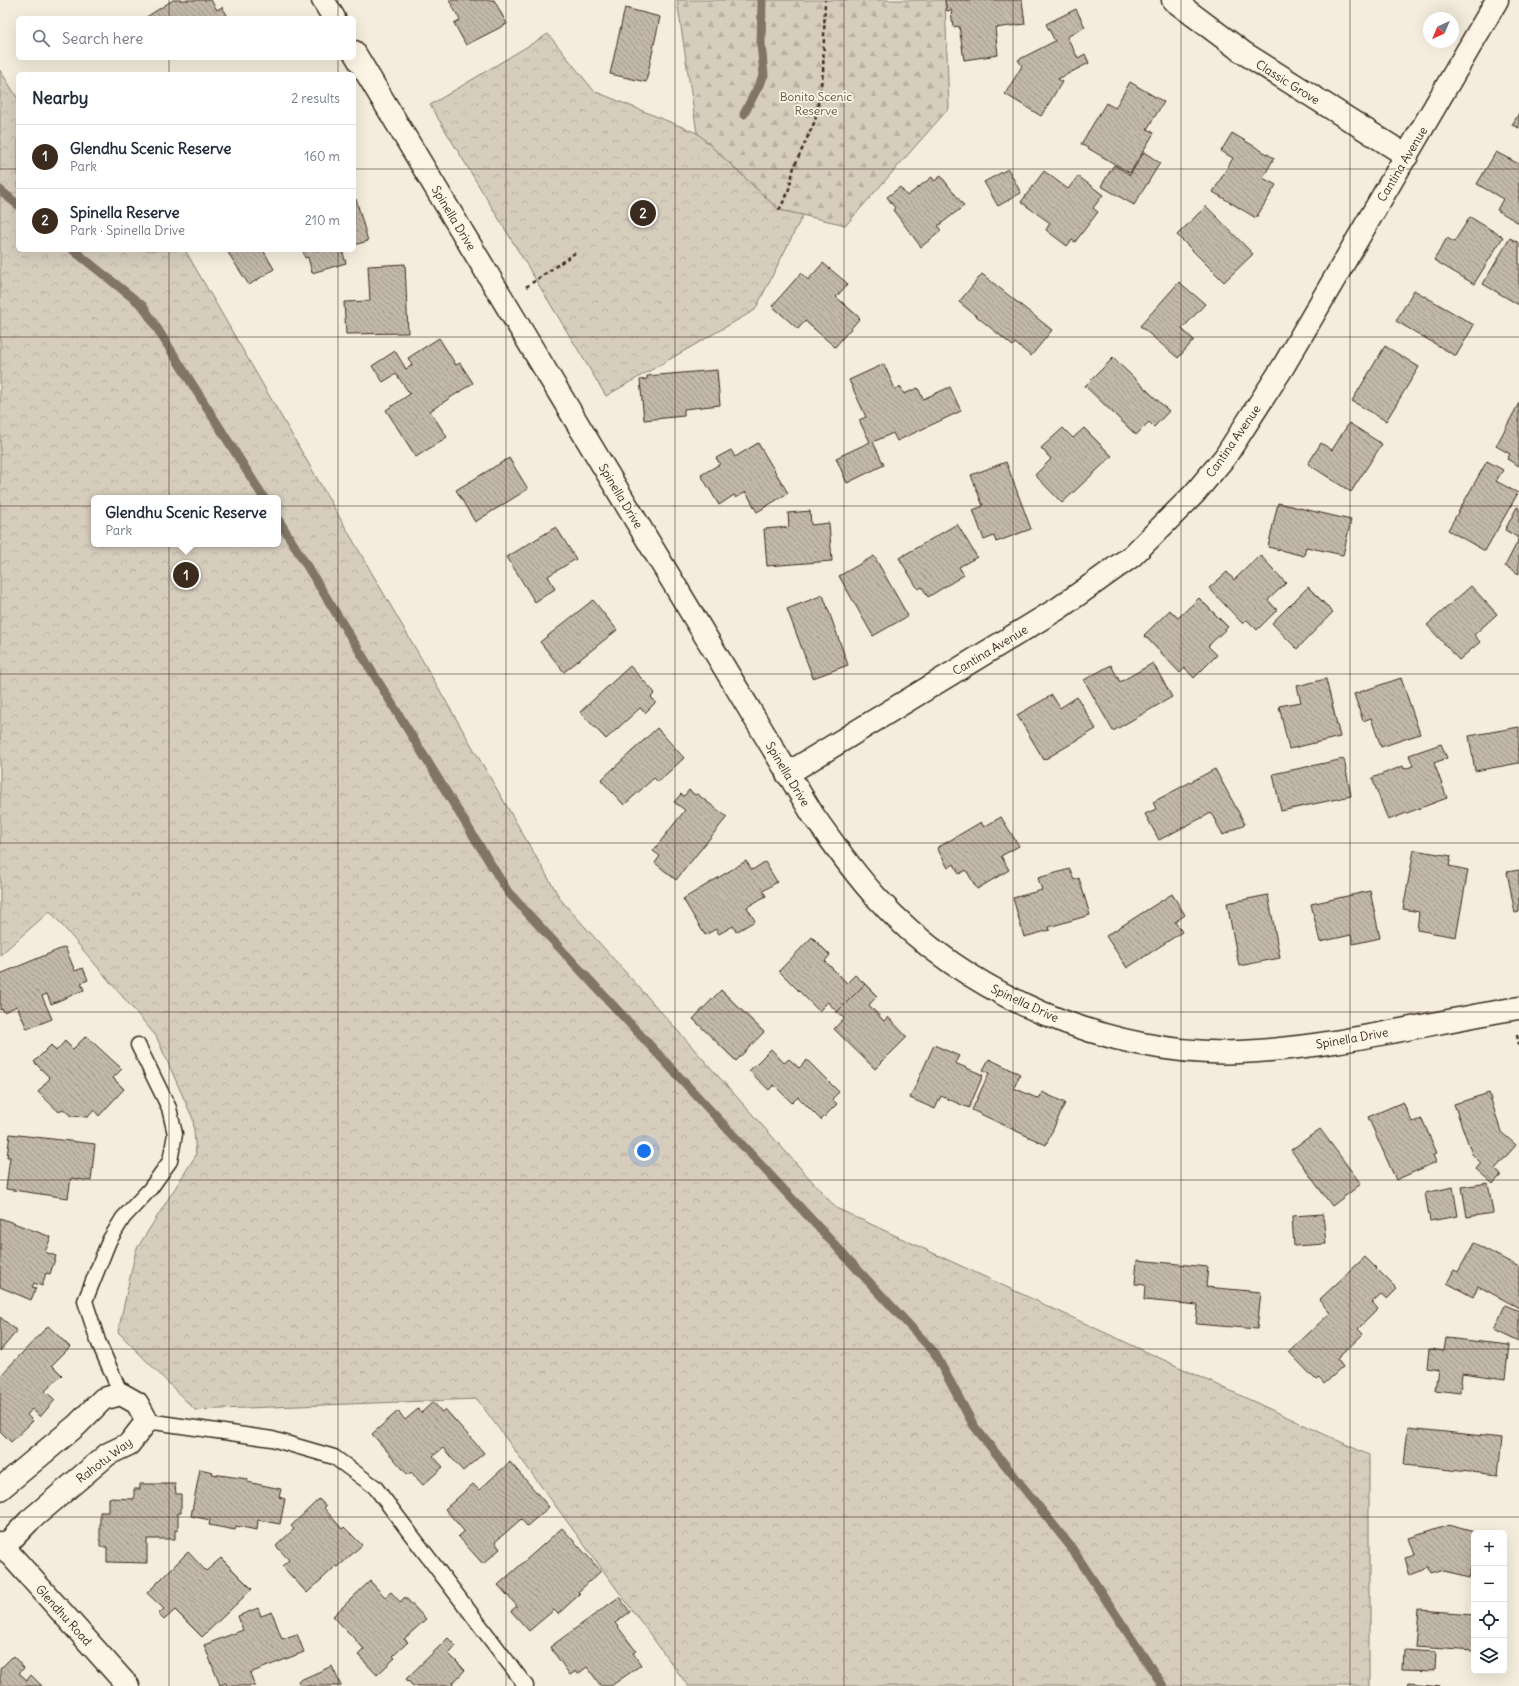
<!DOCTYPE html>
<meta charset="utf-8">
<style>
body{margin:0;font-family:Delius,sans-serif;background:#f2f2f3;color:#1f2937}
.controls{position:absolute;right:12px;bottom:12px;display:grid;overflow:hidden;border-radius:6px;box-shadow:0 4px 16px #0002}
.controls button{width:36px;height:36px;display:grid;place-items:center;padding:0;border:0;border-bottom:1px solid #e0e1e3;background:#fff;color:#1f2937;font:20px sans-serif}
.compass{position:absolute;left:1423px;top:12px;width:36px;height:36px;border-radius:50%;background:#fff;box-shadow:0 4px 16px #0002;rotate:224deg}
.you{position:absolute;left:644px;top:1151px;width:14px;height:14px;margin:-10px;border:3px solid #fff;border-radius:50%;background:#1a73e8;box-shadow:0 0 0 6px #1a73e833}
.badge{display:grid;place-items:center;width:26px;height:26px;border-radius:50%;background:#3b2a1e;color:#fff;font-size:13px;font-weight:700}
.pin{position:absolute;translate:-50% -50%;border:2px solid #fff;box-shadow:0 1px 4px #0006}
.popup{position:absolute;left:91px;top:495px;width:190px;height:52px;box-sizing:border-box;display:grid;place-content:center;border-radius:6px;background:#fff;filter:drop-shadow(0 1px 3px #0005);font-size:13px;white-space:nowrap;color:#747a83}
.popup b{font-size:15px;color:#1f2937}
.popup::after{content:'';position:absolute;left:50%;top:100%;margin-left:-8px;border:8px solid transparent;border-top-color:#fff}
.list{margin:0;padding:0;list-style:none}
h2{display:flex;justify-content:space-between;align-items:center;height:52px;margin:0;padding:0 16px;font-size:17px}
h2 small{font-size:13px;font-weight:400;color:#747a83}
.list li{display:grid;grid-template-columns:26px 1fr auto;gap:12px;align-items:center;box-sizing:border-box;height:64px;padding:0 16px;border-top:1px solid #e0e1e3}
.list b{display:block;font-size:15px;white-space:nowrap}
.list p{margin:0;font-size:13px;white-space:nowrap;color:#747a83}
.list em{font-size:13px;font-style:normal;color:#747a83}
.icon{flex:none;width:22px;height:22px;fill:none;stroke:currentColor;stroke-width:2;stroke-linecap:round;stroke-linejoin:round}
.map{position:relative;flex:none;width:1519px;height:1686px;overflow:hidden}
.search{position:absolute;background:#fff;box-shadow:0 4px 16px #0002;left:16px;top:16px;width:340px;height:44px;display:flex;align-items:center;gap:10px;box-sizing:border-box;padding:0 14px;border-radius:6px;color:#747a83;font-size:15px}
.panel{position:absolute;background:#fff;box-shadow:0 4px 16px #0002;left:16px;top:72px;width:340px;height:180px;border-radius:6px}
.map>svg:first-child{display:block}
.forest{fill:url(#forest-firs);stroke:#887c6e}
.park{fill:url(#park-crowns);stroke:#887c6e;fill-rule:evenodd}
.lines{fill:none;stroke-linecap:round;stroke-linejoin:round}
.stream{stroke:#817466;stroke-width:9}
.building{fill:url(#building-back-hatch);stroke:#3b2a1e}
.service-casing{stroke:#3b2a1e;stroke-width:17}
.minor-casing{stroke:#3b2a1e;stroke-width:25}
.path{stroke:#3b2a1e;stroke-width:2.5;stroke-dasharray:4 3;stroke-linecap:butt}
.service{stroke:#fcf5e5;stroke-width:14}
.minor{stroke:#fcf5e5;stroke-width:22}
.grid{fill:none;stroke:#3b2a1e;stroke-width:1;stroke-opacity:0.55}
.labels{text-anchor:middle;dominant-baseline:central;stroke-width:3.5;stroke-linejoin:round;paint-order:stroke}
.street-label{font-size:12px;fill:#3b2a1e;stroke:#fcf5e5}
.park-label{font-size:12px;fill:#625346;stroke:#fcf5e5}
</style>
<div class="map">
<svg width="1519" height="1686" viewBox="0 0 1519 1686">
<defs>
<pattern id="forest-firs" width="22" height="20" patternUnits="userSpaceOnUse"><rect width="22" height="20" fill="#d6cdbd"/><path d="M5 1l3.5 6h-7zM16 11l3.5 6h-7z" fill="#b9b0a2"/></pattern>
<pattern id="park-crowns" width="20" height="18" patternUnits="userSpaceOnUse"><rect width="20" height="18" fill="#d6cdbd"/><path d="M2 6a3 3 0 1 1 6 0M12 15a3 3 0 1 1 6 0" fill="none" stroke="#b9b0a2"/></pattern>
<pattern id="building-back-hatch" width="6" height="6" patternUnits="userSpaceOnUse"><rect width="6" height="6" fill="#c3b9aa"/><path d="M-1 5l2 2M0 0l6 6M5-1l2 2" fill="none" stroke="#a0978a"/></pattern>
</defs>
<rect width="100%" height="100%" fill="#f4eddd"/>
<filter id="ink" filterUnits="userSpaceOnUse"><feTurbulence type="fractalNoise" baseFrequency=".025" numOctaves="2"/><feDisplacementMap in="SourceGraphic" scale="8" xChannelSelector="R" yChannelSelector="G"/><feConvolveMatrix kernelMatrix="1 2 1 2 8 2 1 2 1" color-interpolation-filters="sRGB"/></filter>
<g filter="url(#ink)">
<polygon class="forest" points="677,0 945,0 949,108 846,225 779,210 697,133"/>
<g class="park">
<polygon points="548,34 594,91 697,133 779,210 803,215 755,310 606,396 430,105"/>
<path d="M0,70L18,99V250H185L561,900L836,1208L1369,1455V1686H688L477,1399L195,1410L118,1332L136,1250L196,1155L193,1119L156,1036L50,911L0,955ZM94,498H278V544H94Z"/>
</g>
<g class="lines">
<g class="stream">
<polyline points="744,114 764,75 761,44 762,0"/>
<polyline points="0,190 18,205"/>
<polyline points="73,250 143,306 264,498"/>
<polyline points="278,519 508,892 934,1352 974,1426 1071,1547 1163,1686"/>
</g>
</g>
<g class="building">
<polygon points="173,0 211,0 217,10 222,7 229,18 145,18"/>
<polygon points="449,0 494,0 507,24 466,45 454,23 460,20"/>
<polygon points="945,0 1022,0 1025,24 995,28 998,55 964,60 959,26 953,27 951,10 947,11"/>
<polygon points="625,8 660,17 646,82 610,74"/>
<polygon points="1076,9 1085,27 1067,37 1078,58 1085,54 1089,63 1058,79 1062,82 1041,116 1005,94 1022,66 1018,60 1055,41 1046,24"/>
<polygon points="1130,82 1164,102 1147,129 1154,133 1130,173 1081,144 1106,103 1115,108"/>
<polygon points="1519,113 1519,128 1512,125"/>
<polygon points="1232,133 1274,158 1263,178 1276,185 1256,218 1213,192 1233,158 1221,151"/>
<polygon points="1144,152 1160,163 1134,205 1101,186 1114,165 1130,175"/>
<polygon points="1496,152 1519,164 1519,223 1497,210 1503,199 1477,184"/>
<polygon points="1008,169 1021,193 998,206 984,182"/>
<polygon points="1044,171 1068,189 1078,176 1103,195 1093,208 1098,212 1075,242 1072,240 1067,246 1046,230 1050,223 1021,202"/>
<polygon points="941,176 964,206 938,226 941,231 921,247 893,210 895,208 887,197 900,187 907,196 932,177 934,181"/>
<polygon points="354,199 356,199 368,241 354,245"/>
<polygon points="1206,206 1253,254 1224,282 1177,235"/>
<polygon points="1470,217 1503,237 1474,284 1434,260 1447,238 1454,242"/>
<polygon points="1510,238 1519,243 1519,305 1483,284"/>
<polygon points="229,250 263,250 274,269 249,285 227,251"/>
<polygon points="303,250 342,250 346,263 312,273 308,257 305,258"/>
<polygon points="823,263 848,284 836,297 860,318 835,347 805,321 798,329 772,306 801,273 808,280"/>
<polygon points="405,264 408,333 346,334 344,302 370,301 368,266"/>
<polygon points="982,274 1052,330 1031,356 1015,343 1013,346 959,302"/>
<polygon points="1179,282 1205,304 1182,329 1194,340 1178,358 1140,326"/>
<polygon points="1414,290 1474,325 1456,356 1396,321"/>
<polygon points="439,338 456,365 460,363 473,383 430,411 447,437 416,457 386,410 410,394 396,374 383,382 372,366 395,351 406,369 412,365 408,358"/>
<polygon points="1385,346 1419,367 1386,421 1352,401"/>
<polygon points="1113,358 1169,411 1154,427 1149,422 1136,435 1085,386"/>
<polygon points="884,364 895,389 901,387 904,394 918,388 923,399 950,387 961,411 897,441 893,433 873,442 884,465 847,483 836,458 870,442 859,420 866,417 849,380"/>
<polygon points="717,370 720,405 684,409 684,416 644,420 640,380 647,379 647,376"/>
<polygon points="1519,403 1519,466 1507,459 1510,454 1496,446"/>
<polygon points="1349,423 1382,444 1351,492 1308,464 1321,443 1332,450"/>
<polygon points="1063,428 1073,438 1084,428 1112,456 1062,503 1035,475 1051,459 1041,448"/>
<polygon points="758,443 788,493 757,512 746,492 736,498 734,495 719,505 701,475 720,464 716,458 731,450 735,457"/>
<polygon points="509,458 528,489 475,522 456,490"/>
<polygon points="1487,461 1503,470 1496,481 1518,493 1485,551 1448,530"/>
<polygon points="1006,462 1031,529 996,542 994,536 984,540 973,510 983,506 971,475"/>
<polygon points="1278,503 1351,520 1343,555 1306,547 1304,556 1268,547"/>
<polygon points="1517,507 1519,508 1519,538 1505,530"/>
<polygon points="810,511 811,525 829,523 832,561 767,566 764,529 789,527 788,513"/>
<polygon points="957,524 977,557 959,567 964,575 928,597 922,587 918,589 899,558"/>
<polygon points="556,527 576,559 548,576 555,589 535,602 507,557"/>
<polygon points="1519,539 1519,574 1505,566"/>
<polygon points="1260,555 1286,583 1268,600 1277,610 1257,630 1247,620 1243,624 1209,588 1227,572 1234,580"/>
<polygon points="874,556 908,616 873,636 839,576"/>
<polygon points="1471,586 1497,614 1474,635 1480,642 1459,660 1427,625"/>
<polygon points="1308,587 1333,612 1297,649 1272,623"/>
<polygon points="823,595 848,665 813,678 787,609"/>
<polygon points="1199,598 1228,627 1208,646 1217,655 1194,678 1185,668 1180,673 1144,635 1170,610 1178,618"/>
<polygon points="593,600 617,630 564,672 540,642"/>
<polygon points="1153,663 1172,697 1113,731 1084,680 1111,665 1120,682"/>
<polygon points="630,666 655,693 651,697 656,702 645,713 640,708 606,739 580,712"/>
<polygon points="1401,678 1420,734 1381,747 1371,718 1363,721 1354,694"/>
<polygon points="1326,679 1340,737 1289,749 1279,706 1301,702 1297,686"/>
<polygon points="1052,695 1060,708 1077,697 1096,729 1044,760 1017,715"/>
<polygon points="1519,727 1519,763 1475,771 1469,736"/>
<polygon points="657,728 684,758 658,782 654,778 624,805 601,780"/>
<polygon points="1441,744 1447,758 1434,763 1447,798 1388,820 1372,778 1403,766 1404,769 1413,766 1409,755"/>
<polygon points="1344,759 1351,796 1281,811 1273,774"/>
<polygon points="1215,769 1245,824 1223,835 1211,813 1159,840 1145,814 1156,809 1153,802"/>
<polygon points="689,790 695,795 697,794 727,817 676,880 655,863 660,856 653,851 685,810 674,802 681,794 684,796"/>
<polygon points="1001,817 1019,846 1001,856 1009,870 977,889 966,870 959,874 954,864 948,868 937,848 981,822 984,827"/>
<polygon points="1414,850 1451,856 1449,866 1468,870 1456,937 1417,930 1419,912 1403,909"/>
<polygon points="746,861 752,870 765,862 777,882 763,891 766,896 747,907 755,921 736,932 733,926 719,934 716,929 705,935 683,899"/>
<polygon points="1070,869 1074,880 1079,878 1090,915 1049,927 1050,930 1024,937 1013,898 1042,890 1038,878"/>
<polygon points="1519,870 1519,912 1515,913 1507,872"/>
<polygon points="1370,891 1380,938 1353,944 1351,935 1320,942 1311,904"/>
<polygon points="1172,894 1185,915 1175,922 1182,932 1127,968 1106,936"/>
<polygon points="1268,895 1280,958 1239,966 1227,903"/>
<polygon points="812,937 830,955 825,961 847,983 855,975 865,984 837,1012 828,1002 819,1011 779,971"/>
<polygon points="65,947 75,971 83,968 88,980 81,983 84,990 51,1004 47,994 42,996 52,1019 27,1029 17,1006 4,1012 3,1009 0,1010 0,974"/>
<polygon points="865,984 877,996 869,1005 884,1021 888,1017 907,1037 875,1069 834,1029 844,1018 837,1012"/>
<polygon points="721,990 764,1032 736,1061 693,1019"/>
<polygon points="86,1036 122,1069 113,1078 124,1089 99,1116 94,1110 88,1117 71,1116 63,1109 59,1112 38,1092 50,1078 34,1062 51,1045 56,1051 65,1041 73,1049"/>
<polygon points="934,1045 959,1056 955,1063 983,1075 969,1108 941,1096 935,1109 910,1098"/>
<polygon points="771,1049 784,1063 789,1059 799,1068 807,1060 839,1092 832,1099 837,1104 821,1120 798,1097 792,1103 774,1085 769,1090 749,1071"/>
<polygon points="989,1059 1020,1074 1014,1088 1039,1099 1042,1092 1065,1103 1046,1145 972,1110 989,1073 983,1070"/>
<polygon points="1489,1093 1501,1132 1516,1145 1495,1169 1501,1175 1493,1184 1476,1169 1481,1163 1472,1154 1454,1104"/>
<polygon points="1403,1102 1412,1122 1422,1119 1437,1153 1433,1155 1436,1162 1396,1180 1368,1117"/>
<polygon points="1320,1129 1361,1184 1332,1206 1291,1150"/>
<polygon points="10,1134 95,1144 91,1181 71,1178 68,1198 6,1189 10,1157 7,1157"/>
<polygon points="1488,1183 1493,1213 1467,1217 1462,1187"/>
<polygon points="1453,1187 1458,1216 1430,1221 1425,1193"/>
<polygon points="1323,1214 1326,1244 1294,1246 1292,1216"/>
<polygon points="0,1218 51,1237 45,1252 56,1256 50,1274 46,1273 42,1286 34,1283 32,1287 36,1288 31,1300 0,1287"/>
<polygon points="1474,1243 1519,1267 1519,1308 1478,1286 1473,1297 1447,1283 1454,1270 1458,1272"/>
<polygon points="1365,1257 1397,1289 1387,1299 1381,1294 1372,1302 1378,1309 1358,1329 1363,1334 1337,1359 1343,1367 1324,1384 1319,1378 1316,1380 1289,1352 1330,1313 1319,1300"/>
<polygon points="1137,1260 1208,1267 1206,1287 1261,1292 1257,1329 1196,1324 1198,1305 1144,1300 1145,1285 1135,1284"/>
<polygon points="1505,1305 1519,1311 1519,1342 1494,1330"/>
<polygon points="0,1317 17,1331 0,1351"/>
<polygon points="48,1326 70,1347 52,1365 62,1375 45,1391 55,1400 40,1417 32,1409 27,1415 33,1421 11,1442 0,1431 0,1376"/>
<polygon points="1446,1338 1509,1345 1505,1379 1462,1373 1460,1393 1435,1390 1438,1370 1427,1368 1429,1349 1444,1351"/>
<polygon points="433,1402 442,1412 445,1409 484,1453 463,1471 443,1448 433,1456 443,1467 423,1485 411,1472 408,1475 372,1434 398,1411 405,1420 418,1409 421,1413"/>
<polygon points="1408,1428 1502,1438 1498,1475 1404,1465"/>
<polygon points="510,1462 549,1507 527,1526 521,1519 495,1542 500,1549 483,1564 458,1536 464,1531 445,1509 473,1484 479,1490"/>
<polygon points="200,1469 213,1472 212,1474 248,1479 247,1482 281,1489 279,1497 285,1499 280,1524 258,1520 257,1530 236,1526 235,1530 209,1525 210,1520 191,1516"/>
<polygon points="140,1484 175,1484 176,1494 181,1494 181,1513 178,1513 178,1531 175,1530 175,1539 147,1539 147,1563 107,1562 107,1547 100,1547 100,1512 109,1512 109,1498 134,1499 134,1489 140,1489"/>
<polygon points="319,1499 326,1506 324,1508 342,1529 344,1527 362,1545 338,1567 336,1566 307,1593 282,1566 289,1560 276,1546 294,1529 291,1526"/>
<polygon points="1449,1525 1479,1533 1474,1533 1474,1568 1471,1567 1468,1577 1444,1571 1431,1575 1429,1568 1410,1575 1405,1558 1415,1555 1409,1538"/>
<polygon points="562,1528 601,1571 578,1592 580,1594 558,1614 554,1610 529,1631 511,1611 517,1606 498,1585"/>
<polygon points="188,1552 206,1571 221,1558 252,1589 202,1637 175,1610 164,1620 158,1614 164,1609 147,1593"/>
<polygon points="370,1581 385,1597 391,1592 400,1602 405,1597 426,1619 404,1639 408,1642 393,1656 395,1658 377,1675 358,1655 364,1649 333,1616"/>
<polygon points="619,1597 630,1612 615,1623 636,1651 633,1653 641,1665 611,1686 601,1686 587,1667 578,1674 576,1671 570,1675 550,1647"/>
<polygon points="258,1608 261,1616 272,1612 282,1639 297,1634 304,1652 250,1673 255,1686 227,1686 226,1683 220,1685 204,1645 243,1630 238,1616"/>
<polygon points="1419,1610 1474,1614 1474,1651 1416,1647"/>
<polygon points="448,1638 456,1646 449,1654 465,1670 452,1684 454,1686 413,1686 406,1679"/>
<polygon points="1405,1650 1435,1652 1434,1670 1404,1669"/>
<polygon points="13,1656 24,1668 19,1673 27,1680 31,1675 42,1686 0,1686 0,1669"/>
<polygon points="332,1666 341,1686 300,1686 298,1681"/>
<polygon points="1407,1683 1440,1686 1406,1686"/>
</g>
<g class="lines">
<defs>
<g id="service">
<polyline points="121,1394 98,1341 85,1301 109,1241 123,1218 150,1189 170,1161 175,1134 169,1108 138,1045"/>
<polyline points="147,1421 272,1439 334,1457 375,1487 526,1686"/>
</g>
<g id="minor">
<polyline points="323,0 334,18"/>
<polyline points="1173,0 1244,53 1407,156"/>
<path d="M354,52L813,815C833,843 853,872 876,897C962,993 1111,1058 1240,1052C1334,1048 1426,1023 1519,1008"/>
<polyline points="787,774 1059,608 1132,556 1194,494 1225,457 1283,367 1497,0"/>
<polyline points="0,1489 77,1425 103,1399 121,1394 137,1403 147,1421 129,1444 108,1454 29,1521 4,1547"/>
<polyline points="0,1543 128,1686"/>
</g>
</defs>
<use href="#service" class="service-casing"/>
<use href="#minor" class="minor-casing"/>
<g class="path">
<polyline points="779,210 788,193 794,167 815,121 823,73 825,0"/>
<polyline points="526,287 575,253"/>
<polyline points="1517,1035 1519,1045"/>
</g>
<use href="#service" class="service"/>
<use href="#minor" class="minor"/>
</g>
</g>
<path class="grid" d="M169,0V18M338,0V18M506,0V1686M675,0V1686M844,0V1686M1013,0V1686M1181,0V1686M1350,0V1686M169,58V74M338,58V74M0,169H18M354,169H1519M169,250V1686M338,250V1686M0,337H1519M0,506H1519M0,674H1519M0,843H1519M0,1012H1519M0,1180H1519M0,1349H1519M0,1517H1519"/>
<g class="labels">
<g class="street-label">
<text transform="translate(1288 82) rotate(32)">Classic Grove</text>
<text transform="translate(1402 164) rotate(-59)">Cantina Avenue</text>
<text transform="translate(454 218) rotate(59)">Spinella Drive</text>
<text transform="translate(1233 441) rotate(-55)">Cantina Avenue</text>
<text transform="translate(621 496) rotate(59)">Spinella Drive</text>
<text transform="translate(990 650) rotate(-31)">Cantina Avenue</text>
<text transform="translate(788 774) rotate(59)">Spinella Drive</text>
<text transform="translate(1025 1003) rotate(25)">Spinella Drive</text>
<text transform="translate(1352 1038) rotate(-10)">Spinella Drive</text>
<text transform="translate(104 1460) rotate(-37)">Rahotu Way</text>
<text transform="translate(64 1615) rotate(48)">Glendhu Road</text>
</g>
<g class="park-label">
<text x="816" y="96">Bonito Scenic<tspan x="816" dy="14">Reserve</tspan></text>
</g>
</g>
</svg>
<div class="controls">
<button>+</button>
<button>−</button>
<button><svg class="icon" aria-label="locate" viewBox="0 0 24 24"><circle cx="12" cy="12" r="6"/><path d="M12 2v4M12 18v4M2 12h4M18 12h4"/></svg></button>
<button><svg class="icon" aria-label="layers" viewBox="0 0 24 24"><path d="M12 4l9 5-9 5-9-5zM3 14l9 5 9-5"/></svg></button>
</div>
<svg class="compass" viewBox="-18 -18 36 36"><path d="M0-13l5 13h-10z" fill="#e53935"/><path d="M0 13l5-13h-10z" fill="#747a83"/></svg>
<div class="you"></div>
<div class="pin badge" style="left:186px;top:575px">1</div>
<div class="popup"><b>Glendhu Scenic Reserve</b>Park</div>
<div class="pin badge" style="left:643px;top:213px">2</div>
<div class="search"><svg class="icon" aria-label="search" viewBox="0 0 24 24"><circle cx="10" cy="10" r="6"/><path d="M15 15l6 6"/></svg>Search here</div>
<section class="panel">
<h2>Nearby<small>2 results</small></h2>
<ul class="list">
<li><span class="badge">1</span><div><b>Glendhu Scenic Reserve</b><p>Park</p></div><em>160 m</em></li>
<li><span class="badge">2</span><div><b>Spinella Reserve</b><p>Park · Spinella Drive</p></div><em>210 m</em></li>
</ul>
</section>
</div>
